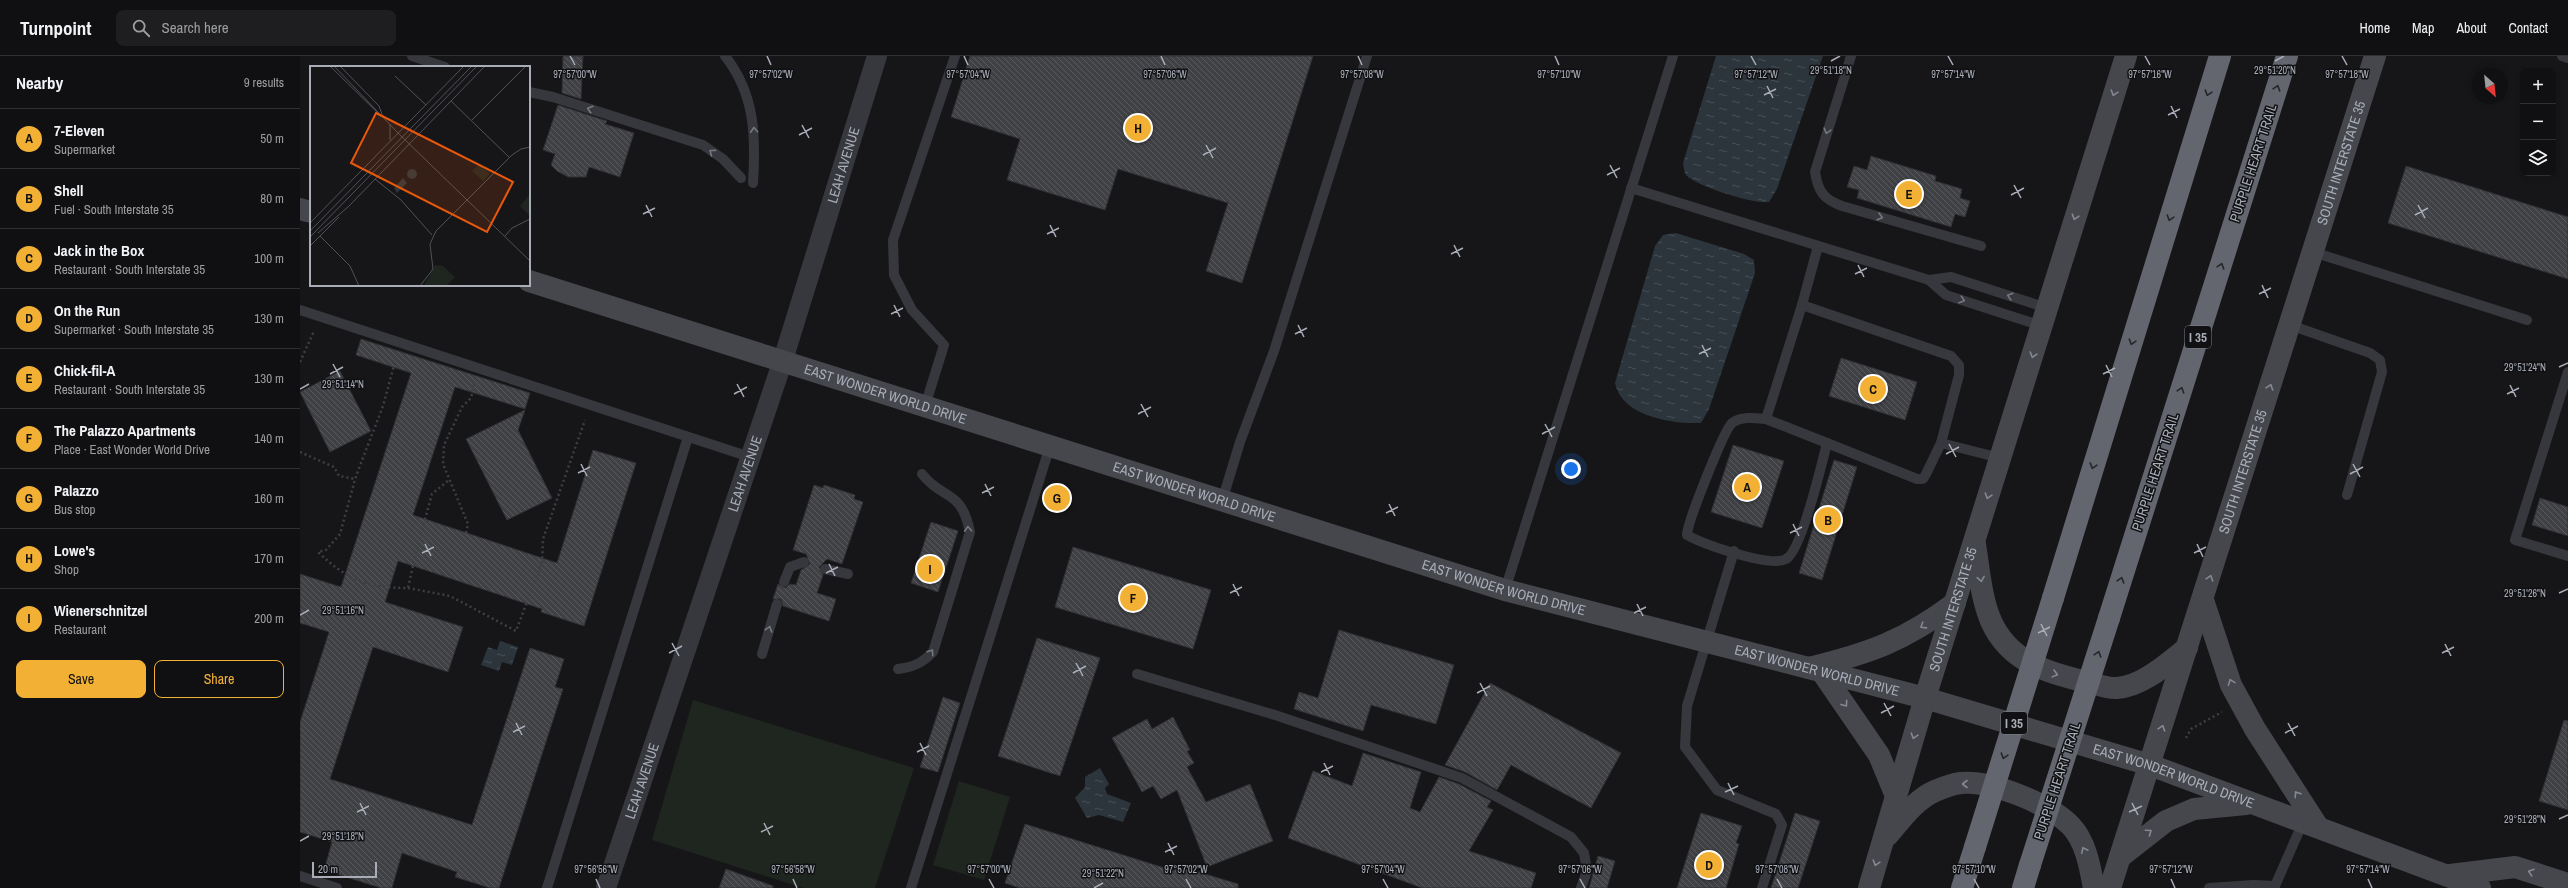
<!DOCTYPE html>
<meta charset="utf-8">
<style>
body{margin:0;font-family:"Archivo Narrow",sans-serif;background:#1e1e20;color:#f1f3f6}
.controls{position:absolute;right:12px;top:12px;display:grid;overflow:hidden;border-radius:8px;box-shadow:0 2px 6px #0003}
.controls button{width:36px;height:36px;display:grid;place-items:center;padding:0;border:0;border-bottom:1px solid #303032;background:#101012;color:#f1f3f6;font:20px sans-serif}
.compass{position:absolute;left:2172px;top:12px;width:36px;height:36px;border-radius:50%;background:#101012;box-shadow:0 2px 6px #0003;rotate:153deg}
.scale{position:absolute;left:12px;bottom:10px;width:65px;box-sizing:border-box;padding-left:4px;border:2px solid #a8adb8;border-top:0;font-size:11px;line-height:14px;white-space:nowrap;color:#a8adb8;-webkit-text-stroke:3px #111113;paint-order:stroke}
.you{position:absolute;left:1271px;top:413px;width:14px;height:14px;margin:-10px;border:3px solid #fff;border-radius:50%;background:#1a73e8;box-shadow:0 0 0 6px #1a73e833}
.badge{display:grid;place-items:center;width:26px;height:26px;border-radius:50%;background:#f2b134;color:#111;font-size:13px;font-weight:700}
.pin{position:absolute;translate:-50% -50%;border:2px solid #fff;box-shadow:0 1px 4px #0006}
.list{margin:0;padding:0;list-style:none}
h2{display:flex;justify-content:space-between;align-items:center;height:52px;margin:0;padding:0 16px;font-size:17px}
h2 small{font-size:13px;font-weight:400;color:#9c9d9f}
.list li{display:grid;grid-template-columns:26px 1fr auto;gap:12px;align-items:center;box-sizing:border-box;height:60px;padding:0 16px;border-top:1px solid #303032}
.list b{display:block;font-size:15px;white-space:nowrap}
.list p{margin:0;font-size:13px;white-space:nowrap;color:#9c9d9f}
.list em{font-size:13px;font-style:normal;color:#9c9d9f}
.actions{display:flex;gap:8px;padding:12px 16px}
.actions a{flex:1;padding:9px 0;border:1px solid #f2b134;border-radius:8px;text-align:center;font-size:14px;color:#f2b134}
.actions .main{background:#f2b134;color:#111}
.icon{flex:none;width:22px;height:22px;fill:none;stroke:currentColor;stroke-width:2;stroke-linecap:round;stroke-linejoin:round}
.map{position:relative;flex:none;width:2268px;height:832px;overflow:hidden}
header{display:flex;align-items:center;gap:24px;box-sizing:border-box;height:56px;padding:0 20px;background:#101012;border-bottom:1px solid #303032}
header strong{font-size:19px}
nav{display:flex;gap:22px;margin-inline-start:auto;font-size:14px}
.search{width:280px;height:36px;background:#1e1e20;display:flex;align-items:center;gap:10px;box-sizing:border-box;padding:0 14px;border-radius:8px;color:#9c9d9f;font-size:15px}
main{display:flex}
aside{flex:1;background:#101012}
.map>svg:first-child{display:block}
.green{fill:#1e261f}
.water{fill:url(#water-ripples)}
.building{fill:url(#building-back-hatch);stroke:#303034}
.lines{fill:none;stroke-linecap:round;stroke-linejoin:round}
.path{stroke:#3d3f44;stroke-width:2.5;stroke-dasharray:2 3;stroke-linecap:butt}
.lane{stroke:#37383d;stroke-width:10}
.street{stroke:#37383d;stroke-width:20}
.secondary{stroke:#45474d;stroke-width:22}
.highway{stroke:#63666e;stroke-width:22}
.highway-bridge{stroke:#63666e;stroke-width:22}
.oneway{stroke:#26262a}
.oneway2{stroke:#858993}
.oneway3{stroke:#757881}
.ticks{fill:none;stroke:#a8adb8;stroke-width:1.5}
.labels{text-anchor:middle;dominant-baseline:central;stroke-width:3;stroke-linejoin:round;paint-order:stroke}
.shield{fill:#111113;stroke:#7b7e86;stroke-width:1}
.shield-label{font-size:13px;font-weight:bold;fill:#a8adb8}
.street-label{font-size:14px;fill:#a8adb8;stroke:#111113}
.inset-road{fill:none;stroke:#505258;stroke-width:1}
.view{fill:#e8590c;fill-opacity:0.15;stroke:#e8590c;stroke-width:2}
.inset-edge{fill:none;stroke:#a8adb8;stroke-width:2}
.ticks-label{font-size:10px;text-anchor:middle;fill:#a8adb8;stroke:#111113;stroke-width:3;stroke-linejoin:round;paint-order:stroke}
</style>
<header>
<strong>Turnpoint</strong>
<div class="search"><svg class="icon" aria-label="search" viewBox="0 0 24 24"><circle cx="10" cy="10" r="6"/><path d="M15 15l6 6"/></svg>Search here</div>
<nav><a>Home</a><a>Map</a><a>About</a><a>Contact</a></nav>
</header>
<main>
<aside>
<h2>Nearby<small>9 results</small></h2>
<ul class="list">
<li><span class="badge">A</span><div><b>7-Eleven</b><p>Supermarket</p></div><em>50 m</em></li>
<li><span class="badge">B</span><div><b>Shell</b><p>Fuel · South Interstate 35</p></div><em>80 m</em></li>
<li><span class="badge">C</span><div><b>Jack in the Box</b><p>Restaurant · South Interstate 35</p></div><em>100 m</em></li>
<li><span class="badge">D</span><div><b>On the Run</b><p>Supermarket · South Interstate 35</p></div><em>130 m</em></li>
<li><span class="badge">E</span><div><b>Chick-fil-A</b><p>Restaurant · South Interstate 35</p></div><em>130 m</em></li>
<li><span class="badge">F</span><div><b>The Palazzo Apartments</b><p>Place · East Wonder World Drive</p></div><em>140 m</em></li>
<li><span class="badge">G</span><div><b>Palazzo</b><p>Bus stop</p></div><em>160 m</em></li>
<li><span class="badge">H</span><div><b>Lowe's</b><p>Shop</p></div><em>170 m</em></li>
<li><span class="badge">I</span><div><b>Wienerschnitzel</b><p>Restaurant</p></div><em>200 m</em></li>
</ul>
<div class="actions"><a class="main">Save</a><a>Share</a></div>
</aside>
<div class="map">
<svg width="2268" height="832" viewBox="0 0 2268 832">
<defs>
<pattern id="water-ripples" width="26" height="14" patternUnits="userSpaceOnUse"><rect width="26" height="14" fill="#2c353c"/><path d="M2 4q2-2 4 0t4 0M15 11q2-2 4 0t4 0" fill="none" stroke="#485056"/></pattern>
<pattern id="building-back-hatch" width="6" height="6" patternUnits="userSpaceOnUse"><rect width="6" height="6" fill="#404145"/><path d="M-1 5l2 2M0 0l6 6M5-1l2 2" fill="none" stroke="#595a5e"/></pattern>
</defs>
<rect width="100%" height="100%" fill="#161618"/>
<g class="green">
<polygon points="393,644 614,712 575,832 503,832 352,784"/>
<polygon points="659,725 710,741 684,824 633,809"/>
</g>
<g class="water">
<path d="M1416,0H1523L1477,133L1469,146C1453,148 1398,131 1386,119C1384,116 1384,111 1383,107Z"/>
<path d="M1376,177L1444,198L1454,204L1455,217L1409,353L1401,367C1372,368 1322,361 1315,327L1355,190L1363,179Z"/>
<polygon points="200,585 218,591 212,609 202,606 199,615 181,609 188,591 197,594"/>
<polygon points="800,712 809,728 805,732 807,738 831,747 823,766 799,759 787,762 775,742 785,731 785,721"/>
</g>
<g class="building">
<polygon points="263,0 283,0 281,43 262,37"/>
<polygon points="670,0 1013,0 942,227 906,215 928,147 818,113 805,154 707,124 720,83 651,61"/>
<polygon points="258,49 307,65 305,68 334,77 320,121 289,111 286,121 268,121 257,115 251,109 255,98 243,94"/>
<polygon points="1571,100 1636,120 1635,125 1662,133 1660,142 1670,145 1665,161 1655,158 1651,171 1557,142 1559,134 1547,131 1554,110 1567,114"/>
<polygon points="2106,110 2268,161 2268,223 2088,167"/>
<polygon points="61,283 230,337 225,353 155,331 113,459 257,507 293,394 336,407 284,570 241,556 242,553 98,505 85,546 163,571 148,616 73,591 30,723 172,769 230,592 264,603 255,631 263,633 199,832 190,832 155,821 157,816 102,797 92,832 81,832 24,814 32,786 0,776 0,666 29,576 0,567 0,518 41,531 111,317 56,299"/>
<polygon points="1541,302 1617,326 1605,364 1529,340"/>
<polygon points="40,315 71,375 30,396 0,336"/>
<polygon points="225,354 218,374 252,442 207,464 166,383"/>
<polygon points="1433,389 1484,405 1462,472 1411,456"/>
<polygon points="1534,404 1557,411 1522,524 1499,517"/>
<polygon points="514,429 523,432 524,429 555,439 554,443 563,446 542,508 527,503 519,511 523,519 517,537 536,543 529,565 483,550 481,543 473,543 478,528 485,532 490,528 496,529 501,514 510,508 506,498 493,494"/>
<polygon points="2240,442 2268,451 2268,480 2232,469"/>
<polygon points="631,466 658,475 638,536 611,527"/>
<polygon points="773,491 911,534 893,593 755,551"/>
<polygon points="1039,574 1154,609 1136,668 1071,649 1063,675 994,653 999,636 1018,642"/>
<polygon points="737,582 800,602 760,720 698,700"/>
<polygon points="1190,627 1321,697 1291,752 1211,709 1197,734 1165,716 1145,709"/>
<polygon points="643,641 660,647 638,716 620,711"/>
<polygon points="873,661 890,694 887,695 894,707 887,711 906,746 950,728 973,785 907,811 877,734 861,743 853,730 842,736 812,682 847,663 852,673"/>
<polygon points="2264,664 2268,665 2268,754 2239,745"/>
<polygon points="1063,697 1121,716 1110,752 1120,756 1139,721 1159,728 1191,745 1187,751 1193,754 1169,795 1236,817 1231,832 1122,832 988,782 1013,715 1052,730"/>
<polygon points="1401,757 1442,770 1436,787 1439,788 1426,832 1377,832"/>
<polygon points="1495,757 1520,765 1498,832 1471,832"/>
<polygon points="725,768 874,815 876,809 938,828 938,832 720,832 705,827"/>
<polygon points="1298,800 1315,805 1307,832 1289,832"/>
<polygon points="426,813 473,830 473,832 419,832"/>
</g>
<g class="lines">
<g class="path">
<path d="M96,302L83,350L56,420L40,478L26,494L18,496C47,524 68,532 108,532L117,492L132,438L149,424"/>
<polyline points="0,306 14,275"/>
<polyline points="0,396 34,411 39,420 55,423"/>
<polyline points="166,477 168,468 143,408 144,389 162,351 171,342 174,328"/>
<polyline points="108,532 150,540 216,575 242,506 243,483 285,364"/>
<polyline points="1886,682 1891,673 1922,656"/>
</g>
<g class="lane">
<polyline points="112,0 145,11"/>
<path d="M425,0C455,38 456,80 453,127"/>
<path d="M1551,0L1515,116C1518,135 1523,143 1542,150L1681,190"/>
<polyline points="2262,0 2268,2"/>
<polyline points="229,36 253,41 403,89 423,103 441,122"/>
<polyline points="1331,132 1629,224 1646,239 1742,270"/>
<polyline points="1518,190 1502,249 1651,300 1659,309 1659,319 1641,387 1700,402"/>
<polyline points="2013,196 2227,264"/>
<polyline points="1629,224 1651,221 1747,252"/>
<path d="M1502,249L1466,363C1455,362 1442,360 1432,367C1424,374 1387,467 1387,479C1403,488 1470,512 1486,503C1501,496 1522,407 1527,387L1617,423H1623L1626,418L1641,387"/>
<polyline points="0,254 450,401"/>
<polyline points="1990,269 2070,297 2080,304 2082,316 2047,439"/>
<polyline points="2268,316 2215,484 2268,500"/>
<polyline points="625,350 644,289 612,254 594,219 593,184 655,0"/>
<polyline points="1466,363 1527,387"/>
<polyline points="922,445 940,386 974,295 1067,0"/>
<polyline points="1434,495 1387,650 1385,691 1417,734 1476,758 1482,769 1462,832"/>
<polyline points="525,513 548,518"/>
<polyline points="484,526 490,511 504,506"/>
<polyline points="1205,534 1373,0"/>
<polyline points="462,598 477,548"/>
<path d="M598,613C614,611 622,607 633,596L670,476C661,432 643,445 622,418"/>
<polyline points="837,618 975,659 1162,722 1271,781 1284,797 1287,815 1281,832"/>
<polyline points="0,820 37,832"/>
<polyline points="247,832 388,381"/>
<polyline points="611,832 750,390"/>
<polyline points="1909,832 1953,829 1975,830 2003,766"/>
</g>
<path class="street" id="s1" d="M306,832L483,304L577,0"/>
<g class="secondary">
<polyline points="0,153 11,156"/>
<path id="s2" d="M229,225L1205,534L1625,642L1850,709L2180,832"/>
<path d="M1675,488C1679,513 1681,542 1691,565C1709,606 1748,617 1787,626C1796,628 1808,633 1817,632C1842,631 1869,606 1887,592"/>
<polyline points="1903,544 1931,629 1955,673 2018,771"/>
<path d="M1509,612C1570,597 1604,585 1655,547"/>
<polyline points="1522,616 1579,699 1596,740"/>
<path d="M1588,779C1601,764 1616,743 1635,735C1642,732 1653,728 1661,727C1691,724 1750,748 1771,770C1786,786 1790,811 1794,832"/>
<polyline points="1820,801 1866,765 1894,753 1946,748"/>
<polyline points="2150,819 2215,811 2268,828"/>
<path id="s3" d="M1569,832L1625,642L1826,0"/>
<path id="s4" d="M1810,832L2075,0"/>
</g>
<g class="highway">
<polyline points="1753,542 1920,0"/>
<polyline points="1809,562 1987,0"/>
<polyline points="1662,832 1675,791"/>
<polyline points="1723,832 1730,809"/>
</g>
<g class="highway-bridge">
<polyline points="1675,791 1753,542"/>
<polyline points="1730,809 1809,562"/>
</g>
</g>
<defs><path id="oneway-chevron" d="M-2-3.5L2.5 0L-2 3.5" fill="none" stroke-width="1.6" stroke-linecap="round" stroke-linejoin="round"/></defs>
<g class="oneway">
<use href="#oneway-chevron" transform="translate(1977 32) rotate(-72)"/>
<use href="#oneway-chevron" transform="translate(1908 37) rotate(107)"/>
<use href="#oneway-chevron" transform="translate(1870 162) rotate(107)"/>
<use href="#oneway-chevron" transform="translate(1921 210) rotate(-72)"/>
<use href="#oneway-chevron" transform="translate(1832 286) rotate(107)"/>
<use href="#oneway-chevron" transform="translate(1881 334) rotate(-72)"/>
<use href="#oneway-chevron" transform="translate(1793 410) rotate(107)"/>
<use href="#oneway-chevron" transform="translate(1821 524) rotate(-72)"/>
<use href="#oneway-chevron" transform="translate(1798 598) rotate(-72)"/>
<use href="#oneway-chevron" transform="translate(1704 700) rotate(107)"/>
</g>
<g class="oneway2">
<use href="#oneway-chevron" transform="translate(1814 37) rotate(107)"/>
<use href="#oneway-chevron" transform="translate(1775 161) rotate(107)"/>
<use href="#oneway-chevron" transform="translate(1733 299) rotate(107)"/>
<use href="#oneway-chevron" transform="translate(1970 331) rotate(-72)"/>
<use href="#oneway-chevron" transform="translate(1688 440) rotate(107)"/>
<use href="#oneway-chevron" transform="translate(1910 522) rotate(-72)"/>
<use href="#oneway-chevron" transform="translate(1681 523) rotate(80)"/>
<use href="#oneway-chevron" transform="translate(1623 570) rotate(148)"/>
<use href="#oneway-chevron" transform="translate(1755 618) rotate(15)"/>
<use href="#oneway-chevron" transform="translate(1931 626) rotate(-111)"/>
<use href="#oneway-chevron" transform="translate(1545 648) rotate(54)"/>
<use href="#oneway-chevron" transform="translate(1862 672) rotate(-72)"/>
<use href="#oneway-chevron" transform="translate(1614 680) rotate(107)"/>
<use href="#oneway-chevron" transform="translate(1665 728) rotate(180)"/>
<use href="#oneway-chevron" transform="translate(1997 738) rotate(-123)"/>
<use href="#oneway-chevron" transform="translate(1849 776) rotate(-35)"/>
<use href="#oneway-chevron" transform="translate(1784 794) rotate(-116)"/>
<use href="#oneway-chevron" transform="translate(1576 807) rotate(107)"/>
<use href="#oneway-chevron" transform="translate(2231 816) rotate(-162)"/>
</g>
<g class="oneway3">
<use href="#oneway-chevron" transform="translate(290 53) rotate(-162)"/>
<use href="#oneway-chevron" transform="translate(454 74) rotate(-93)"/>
<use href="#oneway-chevron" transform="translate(1527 75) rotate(106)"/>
<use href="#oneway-chevron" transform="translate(412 96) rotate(-144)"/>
<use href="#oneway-chevron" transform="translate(1580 161) rotate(16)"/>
<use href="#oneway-chevron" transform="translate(1710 240) rotate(-163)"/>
<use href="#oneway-chevron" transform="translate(1662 244) rotate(18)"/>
<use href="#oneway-chevron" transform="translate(668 473) rotate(-93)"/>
<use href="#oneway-chevron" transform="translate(469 573) rotate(-73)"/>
<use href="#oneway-chevron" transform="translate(631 596) rotate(-56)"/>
</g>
<path class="ticks" d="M270,0L275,9M467,0L471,9M664,0L668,9M861,0L865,9M1058,0L1062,9M1255,0L1259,9M1451,0L1456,9M1648,0L1653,9M1845,0L1850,9M2042,0L2047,9M1531,5L1540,0M1975,5L1984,0M1467,30L1473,42M1464,39L1476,33M1871,50L1877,62M1868,59L1880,53M502,69L509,82M499,79L512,72M906,89L913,102M903,99L916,92M1310,109L1317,122M1307,119L1320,112M1714,129L1721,142M1711,139L1724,132M346,149L352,161M2118,149L2125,162M343,158L355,152M2115,159L2128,152M750,169L756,181M747,178L759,172M1154,189L1160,201M1151,198L1163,192M1558,209L1564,221M1555,218L1567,212M1962,229L1968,242M1959,238L1971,232M594,249L600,261M591,258L603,252M998,269L1004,281M995,278L1007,272M1402,289L1408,301M1399,298L1411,292M33,308L40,321M1806,309L1812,321M2259,311L2268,307M30,318L43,311M1803,318L1815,312M437,328L444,341M2210,329L2216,341M0,333L9,328M434,338L447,331M2207,338L2219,332M841,348L848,361M838,358L851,351M1245,368L1252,381M1242,378L1255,371M1649,388L1656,401M1646,398L1659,391M281,408L287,420M2053,408L2060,421M278,417L290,411M2050,418L2063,411M685,428L691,440M682,437L694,431M1089,448L1095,460M1086,457L1098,451M1493,468L1499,480M1490,477L1502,471M125,488L131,500M1897,488L1903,501M122,497L134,491M1894,497L1906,491M529,508L535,520M526,517L538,511M933,528L939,540M930,537L942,531M2259,537L2268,533M1337,548L1343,560M1334,557L1346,551M0,559L9,554M1741,568L1747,580M1738,577L1750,571M372,587L379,600M2145,588L2151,600M369,597L382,590M2142,597L2154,591M776,607L783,620M773,617L786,610M1180,627L1187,640M1177,637L1190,630M1584,647L1591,660M1581,657L1594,650M216,667L222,679M1988,667L1995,680M213,676L225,670M1985,677L1998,670M620,687L626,699M617,696L629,690M1024,707L1030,719M1021,716L1033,710M1428,727L1434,739M1425,736L1438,730M60,747L66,759M1832,747L1838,759M57,756L69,750M1829,756L1842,750M2259,763L2268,759M464,767L470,779M461,776L473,770M0,785L9,780M868,787L874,799M865,796L877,790M296,823L300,832M493,823L497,832M689,823L694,832M886,823L891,832M1083,823L1088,832M1280,823L1285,832M1477,823L1482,832M1674,823L1679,832M1871,823L1875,832M2068,823L2072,832M794,832L803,827"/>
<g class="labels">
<g class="shield">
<rect x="1885" y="270" width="26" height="22" rx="3"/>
<rect x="1701" y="656" width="26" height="22" rx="3"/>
</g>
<g class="shield-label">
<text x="1898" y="281">I 35</text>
<text x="1714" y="667">I 35</text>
</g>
<g class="street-label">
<text transform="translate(1953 107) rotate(-72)">PURPLE HEART TRAIL</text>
<text stroke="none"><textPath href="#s4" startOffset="761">SOUTH INTERSTATE 35</textPath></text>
<text stroke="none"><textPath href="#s1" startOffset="761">LEAH AVENUE</textPath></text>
<text stroke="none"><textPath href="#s2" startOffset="374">EAST WONDER WORLD DRIVE</textPath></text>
<text transform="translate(1855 416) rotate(-72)">PURPLE HEART TRAIL</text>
<text stroke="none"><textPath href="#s4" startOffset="437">SOUTH INTERSTATE 35</textPath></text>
<text stroke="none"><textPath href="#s1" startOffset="437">LEAH AVENUE</textPath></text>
<text stroke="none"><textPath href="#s2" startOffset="698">EAST WONDER WORLD DRIVE</textPath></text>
<text stroke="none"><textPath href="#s2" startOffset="1022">EAST WONDER WORLD DRIVE</textPath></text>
<text stroke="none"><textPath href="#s3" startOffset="291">SOUTH INTERSTATE 35</textPath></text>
<text stroke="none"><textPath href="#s2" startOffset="1346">EAST WONDER WORLD DRIVE</textPath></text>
<text stroke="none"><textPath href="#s2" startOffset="1718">EAST WONDER WORLD DRIVE</textPath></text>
<text stroke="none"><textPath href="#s1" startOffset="113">LEAH AVENUE</textPath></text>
<text transform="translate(1757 725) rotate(-72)">PURPLE HEART TRAIL</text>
</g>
</g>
<g transform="translate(10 10)">
<rect width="220" height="220" fill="#161618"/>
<path d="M169,98L180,108L173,115L162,105ZM220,128V150L210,140ZM125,199L133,200L145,211L136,220H114Z" fill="#1e261f"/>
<path d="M97 108a5 5 0 1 1 10 0a5 5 0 1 1-10 0ZM93,112L97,117L87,127L84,122Z" fill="#2c353c"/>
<path class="inset-road" d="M20,0L72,51M24,0L88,67L220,195M30,0L69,40L73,51M85,10L116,39M141,35L200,92M162,54L216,0M80,58V74M65,113L91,134L122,169M38,141L175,0M0,157L154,0M0,165L162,0M8,167L39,140M10,170L40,200L49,220M195,170L202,162L220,153M0,171L167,0M0,180L29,151M110,220L123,203L120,178L126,165L202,89L211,83L220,81"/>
<path class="view" d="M66,47L203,116L177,166L41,97Z"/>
<rect width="220" height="220" class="inset-edge"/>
</g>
<g class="ticks-label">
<text x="1975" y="18">29°51'20"N</text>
<text x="1531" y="18">29°51'18"N</text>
<text x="275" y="22">97°57'00"W</text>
<text x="471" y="22">97°57'02"W</text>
<text x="668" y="22">97°57'04"W</text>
<text x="865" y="22">97°57'06"W</text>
<text x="1062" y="22">97°57'08"W</text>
<text x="1259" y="22">97°57'10"W</text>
<text x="1456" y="22">97°57'12"W</text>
<text x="1653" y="22">97°57'14"W</text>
<text x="1850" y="22">97°57'16"W</text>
<text x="2047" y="22">97°57'18"W</text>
<text x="2225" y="315">29°51'24"N</text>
<text x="43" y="332">29°51'14"N</text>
<text x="2225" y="541">29°51'26"N</text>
<text x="43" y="558">29°51'16"N</text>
<text x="2225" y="767">29°51'28"N</text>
<text x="43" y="784">29°51'18"N</text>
<text x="296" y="817">97°56'56"W</text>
<text x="493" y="817">97°56'58"W</text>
<text x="689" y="817">97°57'00"W</text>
<text x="886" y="817">97°57'02"W</text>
<text x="1083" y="817">97°57'04"W</text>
<text x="1280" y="817">97°57'06"W</text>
<text x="1477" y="817">97°57'08"W</text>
<text x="1674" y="817">97°57'10"W</text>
<text x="1871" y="817">97°57'12"W</text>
<text x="2068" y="817">97°57'14"W</text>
<text x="803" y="821">29°51'22"N</text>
</g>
</svg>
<div class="controls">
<button>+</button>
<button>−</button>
<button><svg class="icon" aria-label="layers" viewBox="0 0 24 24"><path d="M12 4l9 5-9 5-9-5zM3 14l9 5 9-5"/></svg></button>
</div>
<svg class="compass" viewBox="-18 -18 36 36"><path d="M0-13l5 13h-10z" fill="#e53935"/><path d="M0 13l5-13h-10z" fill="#9c9d9f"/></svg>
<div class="scale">20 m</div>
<div class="you"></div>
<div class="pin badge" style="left:1447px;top:431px">A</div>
<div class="pin badge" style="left:1528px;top:464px">B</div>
<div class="pin badge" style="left:1573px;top:333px">C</div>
<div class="pin badge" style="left:1409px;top:809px">D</div>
<div class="pin badge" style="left:1609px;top:138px">E</div>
<div class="pin badge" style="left:833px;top:542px">F</div>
<div class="pin badge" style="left:757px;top:442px">G</div>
<div class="pin badge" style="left:838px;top:72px">H</div>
<div class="pin badge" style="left:630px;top:513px">I</div>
</div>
</main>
